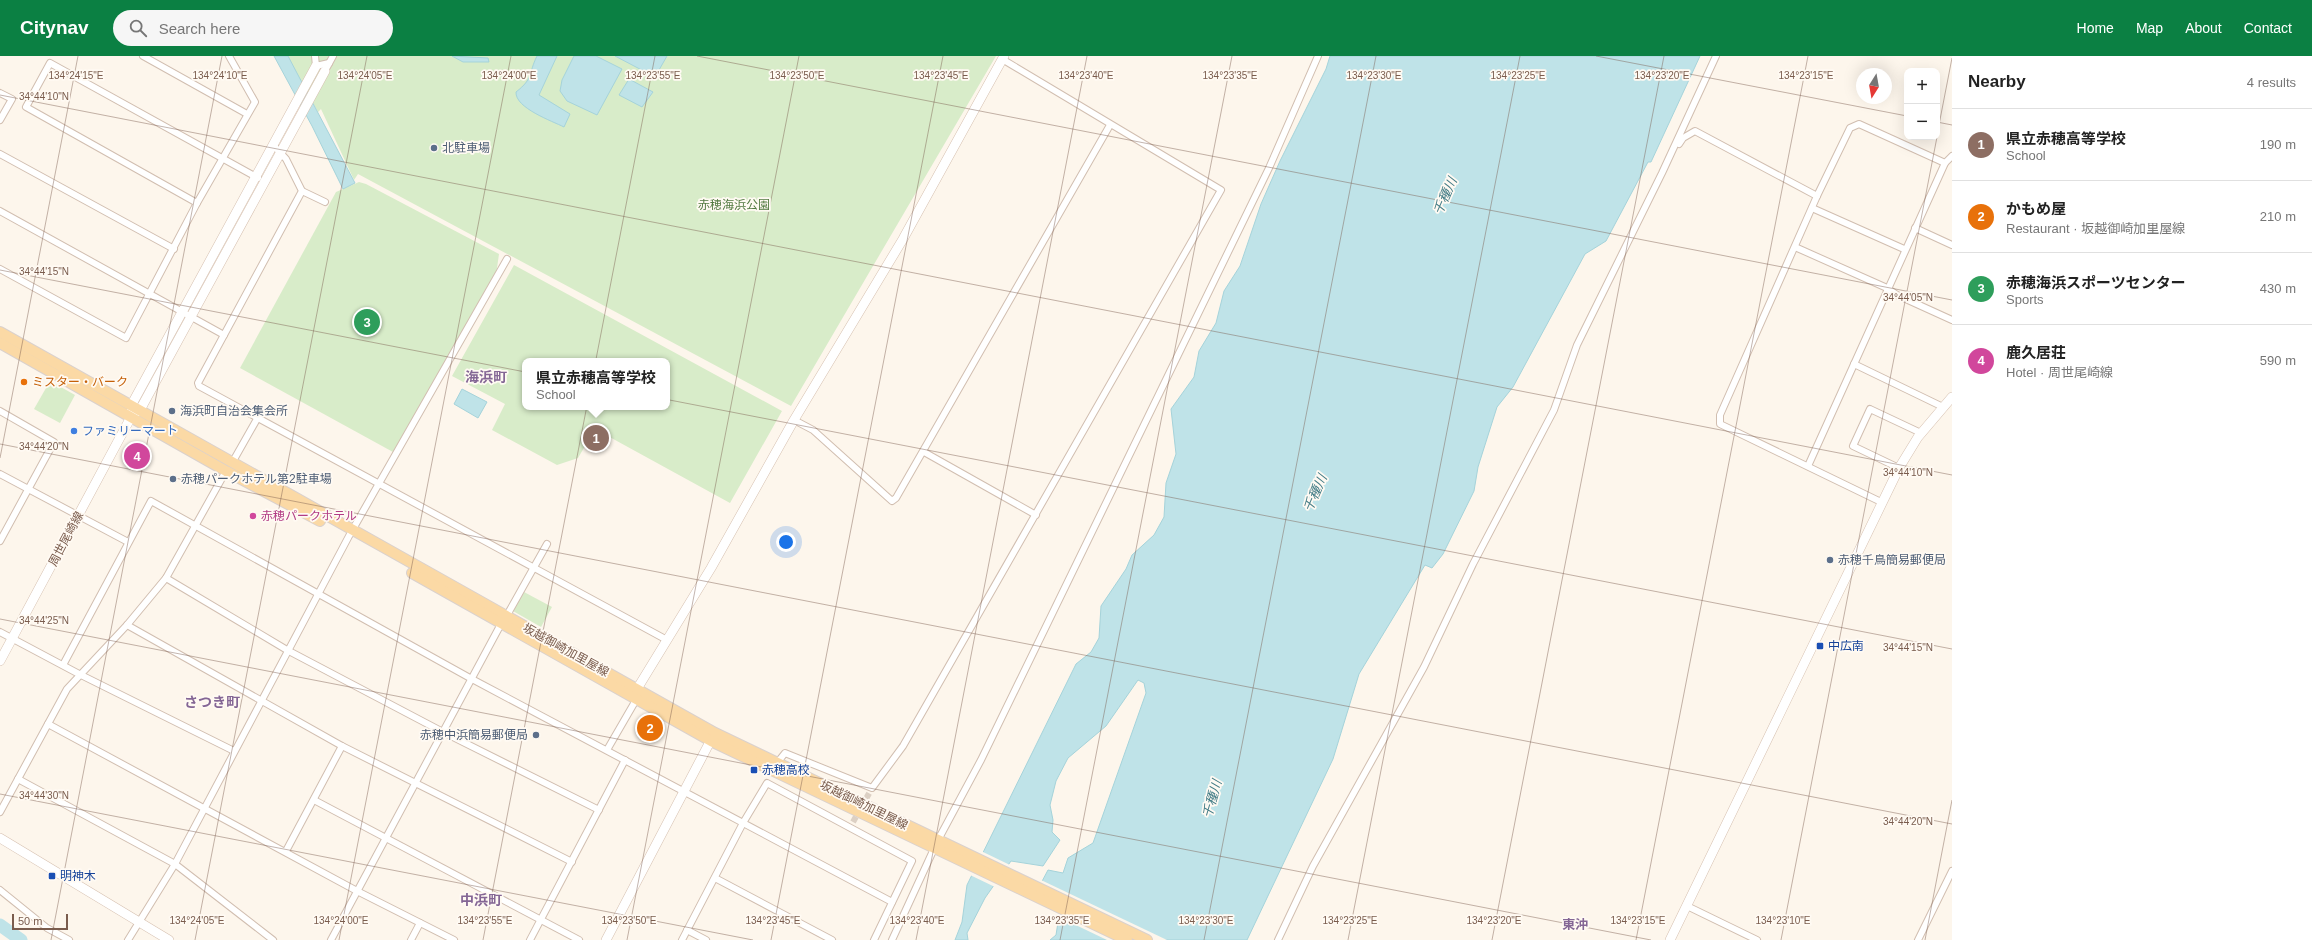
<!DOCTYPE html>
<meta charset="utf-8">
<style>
body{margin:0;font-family:Arial,"Noto Sans JP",sans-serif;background:#f6f6f6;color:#222}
.controls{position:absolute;right:12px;top:12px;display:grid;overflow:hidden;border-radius:8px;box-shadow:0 4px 16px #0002}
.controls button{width:36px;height:36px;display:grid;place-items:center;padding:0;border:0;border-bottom:1px solid #e0e0e0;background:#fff;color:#222;font:20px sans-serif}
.compass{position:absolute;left:1856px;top:12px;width:36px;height:36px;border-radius:50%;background:#fff;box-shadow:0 4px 16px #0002;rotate:191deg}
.scale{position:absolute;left:12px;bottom:10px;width:56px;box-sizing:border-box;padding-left:4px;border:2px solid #7a5c4d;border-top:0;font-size:11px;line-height:14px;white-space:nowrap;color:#7a5c4d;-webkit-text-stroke:3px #fffaf3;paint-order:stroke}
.you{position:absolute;left:786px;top:486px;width:14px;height:14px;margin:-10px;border:3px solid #fff;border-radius:50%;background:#1a73e8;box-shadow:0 0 0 6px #1a73e833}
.badge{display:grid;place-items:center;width:26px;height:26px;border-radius:50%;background:#0b8043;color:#fff;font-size:13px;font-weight:700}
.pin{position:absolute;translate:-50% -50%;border:2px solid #fff;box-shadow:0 1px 4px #0006}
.popup{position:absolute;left:522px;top:302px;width:148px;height:52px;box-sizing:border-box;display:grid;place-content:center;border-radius:8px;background:#fff;filter:drop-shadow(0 1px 3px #0005);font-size:13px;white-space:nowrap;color:#767676}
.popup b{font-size:15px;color:#222}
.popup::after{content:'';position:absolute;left:50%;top:100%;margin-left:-8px;border:8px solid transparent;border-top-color:#fff}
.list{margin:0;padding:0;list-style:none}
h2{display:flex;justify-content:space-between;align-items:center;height:52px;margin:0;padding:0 16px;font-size:17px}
h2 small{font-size:13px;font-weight:400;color:#767676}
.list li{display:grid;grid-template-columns:26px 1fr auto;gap:12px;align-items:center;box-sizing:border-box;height:72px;padding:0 16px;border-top:1px solid #e0e0e0}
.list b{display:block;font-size:15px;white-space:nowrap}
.list p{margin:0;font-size:13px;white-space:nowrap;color:#767676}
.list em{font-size:13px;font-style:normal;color:#767676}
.icon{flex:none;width:22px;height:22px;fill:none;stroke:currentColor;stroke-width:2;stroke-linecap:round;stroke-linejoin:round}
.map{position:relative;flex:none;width:1952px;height:884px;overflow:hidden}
header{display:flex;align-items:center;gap:24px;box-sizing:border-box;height:56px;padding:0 20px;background:#0b8043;color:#fff}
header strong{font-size:19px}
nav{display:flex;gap:22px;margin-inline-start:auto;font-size:14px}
.search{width:280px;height:36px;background:#f6f6f6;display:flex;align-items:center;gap:10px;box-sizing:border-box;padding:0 14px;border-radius:22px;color:#767676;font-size:15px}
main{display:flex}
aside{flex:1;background:#fff}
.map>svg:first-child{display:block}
.green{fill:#d8ecc9;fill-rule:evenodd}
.water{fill:#bfe3e8;stroke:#a5d3da}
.pier{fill:#fdf6ec}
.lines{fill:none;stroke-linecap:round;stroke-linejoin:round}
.river{stroke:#bfe3e8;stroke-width:13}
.street-tunnel{stroke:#dcd0c4;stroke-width:6;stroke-dasharray:6 3;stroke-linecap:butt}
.street-casing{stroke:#d1beb0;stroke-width:8}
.secondary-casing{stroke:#d6c0b0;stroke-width:10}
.primary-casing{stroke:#dad1cd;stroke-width:12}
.street{stroke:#fff;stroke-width:6}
.secondary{stroke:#fff;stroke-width:9}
.primary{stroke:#fbd9a5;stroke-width:10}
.ticks{fill:none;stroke:#7a5c4d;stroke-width:1;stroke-opacity:0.45}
.service-dot{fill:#5c6f8a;stroke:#fffaf3;stroke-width:1.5}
.food-dot{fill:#e8710a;stroke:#fffaf3;stroke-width:1.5}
.shop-dot{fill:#3f7fe0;stroke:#fffaf3;stroke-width:1.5}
.hotel-dot{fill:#d1479c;stroke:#fffaf3;stroke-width:1.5}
.transit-dot{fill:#1a4fb4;stroke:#fffaf3;stroke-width:1.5}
.labels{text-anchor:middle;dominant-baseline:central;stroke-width:3.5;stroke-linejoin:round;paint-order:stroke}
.service-label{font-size:12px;fill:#4e5e75;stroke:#fffaf3;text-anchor:start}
.park-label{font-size:12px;fill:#537a41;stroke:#fffaf3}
.food-label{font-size:12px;fill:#c56008;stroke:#fffaf3;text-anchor:start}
.shop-label{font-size:12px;fill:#366cbe;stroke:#fffaf3;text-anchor:start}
.hotel-label{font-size:12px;fill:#b23c85;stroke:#fffaf3;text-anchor:start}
.street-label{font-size:12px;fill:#7a5c4d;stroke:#fffaf3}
.transit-label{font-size:12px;fill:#164399;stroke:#fffaf3;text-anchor:start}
.water-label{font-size:13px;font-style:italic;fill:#437c86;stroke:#fffaf3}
.neighbourhood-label{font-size:13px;font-weight:bold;fill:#846695;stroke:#fffaf3}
.quarter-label{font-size:14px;font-weight:bold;fill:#846695;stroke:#fffaf3}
.ticks-label{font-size:10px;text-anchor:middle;fill:#7a5c4d;stroke:#fffaf3;stroke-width:3.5;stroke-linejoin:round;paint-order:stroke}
</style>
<header>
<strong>Citynav</strong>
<div class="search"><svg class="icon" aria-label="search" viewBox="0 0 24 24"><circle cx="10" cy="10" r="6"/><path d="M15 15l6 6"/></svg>Search here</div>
<nav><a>Home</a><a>Map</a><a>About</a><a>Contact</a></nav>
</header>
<main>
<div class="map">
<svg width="1952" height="884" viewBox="0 0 1952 884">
<rect width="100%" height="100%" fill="#fdf6ec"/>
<g class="green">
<polygon points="287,0 996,0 791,350 358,118 354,124 321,53 318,56"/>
<polygon points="359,126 366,128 499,198 496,219 393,396 240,312 336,136"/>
<path d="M514,209L782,355L730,447L595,373L578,402L557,409L492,374L505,348L452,320ZM525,305H667V351H525Z"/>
<polygon points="50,325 75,339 60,367 34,353"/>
<polygon points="524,536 552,551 541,571 513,555"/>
</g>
<g class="water">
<polygon points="274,0 288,0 355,127 343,133 312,70"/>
<polygon points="452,0 488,2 489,6 463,6"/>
<path d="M537,0H557L539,39L570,58L564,71C552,65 515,52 516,36C534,22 528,18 537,0Z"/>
<polygon points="574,0 596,0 622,13 597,59 567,45 560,35 562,24"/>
<polygon points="615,0 667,0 655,21"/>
<polygon points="1330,0 1700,0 1651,106 1648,106 1606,185 1585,198 1513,331 1497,351 1478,411 1474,435 1443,498 1432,512 1425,509 1359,618 1333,703 1247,884 1050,884 1056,879 1059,860 1039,831 1048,814 1063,817 1068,802 1093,787 1146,637 1144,627 1138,624 1106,670 1068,702 1056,725 1050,749 1053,764 1052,776 1060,784 1043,810 1011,805 985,842 967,877 968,884 955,884 962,866 967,829 1076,608 1091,596 1099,582 1101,550 1126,513 1132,499 1154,479 1164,461 1166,427 1176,398 1171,353 1194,321 1199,295 1216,267 1224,235 1240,210 1261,148 1280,105 1326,13"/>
<polygon points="629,23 653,36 642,51 619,39"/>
<polygon points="462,333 487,346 478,362 454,348"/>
</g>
<g class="pier">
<polygon points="981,795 1010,809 995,831 970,819"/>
<polygon points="1041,824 1167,884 1107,884 1057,860 1037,831"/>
</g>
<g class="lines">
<polyline class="river" points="0,869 21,884"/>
<polyline class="street-tunnel" points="853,766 872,732"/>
<defs>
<g id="street">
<polyline points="143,0 247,58"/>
<polyline points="315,0 316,10 329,7"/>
<polyline points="327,11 333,0"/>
<polyline points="0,37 12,43 0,64"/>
<polyline points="1679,88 1683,82 1695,75 1817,140"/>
<polyline points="274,90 286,103 302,135 198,327 199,330 667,584"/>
<polyline points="0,98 174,193"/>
<polyline points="302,135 325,146"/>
<polyline points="197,147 26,51 50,7 258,122"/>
<polyline points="1812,152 1904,193"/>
<polyline points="0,155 224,279"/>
<polyline points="1915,172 1952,189"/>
<polyline points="1795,191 1887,232 1897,239 1952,264"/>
<polyline points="0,213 126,282 197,147 255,46 229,0"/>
<polyline points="1854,308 1943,351"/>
<polyline points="0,355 54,386 0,485"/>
<polyline points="794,364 813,374 892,445 896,442 1110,69"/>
<polyline points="924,396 1036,459"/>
<polyline points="232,407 257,363"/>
<polyline points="1808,410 1945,107 1952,100"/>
<polyline points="1899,412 1853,390 1870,353 1921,377"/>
<polyline points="0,418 128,486"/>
<polyline points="1881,446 1720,368 1720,359 1817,140 1850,72 1859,68 1945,107"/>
<polyline points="166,522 287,594 441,675 599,754"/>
<polyline points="506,561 547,488"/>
<polyline points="127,569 342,690 572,806"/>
<polyline points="0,576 79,618 234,695"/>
<polyline points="63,609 151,445 470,622 892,846"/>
<polyline points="48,668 357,835 454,884"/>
<polyline points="607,694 636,644"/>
<polyline points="777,707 785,697 872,732 903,690 1221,134 1002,3"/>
<polyline points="18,723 175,808 273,884"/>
<polyline points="314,744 579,884"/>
<polyline points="0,756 67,633 127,569 166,522 226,415"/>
<polyline points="286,795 342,690"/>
<polyline points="715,822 832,884"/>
<polyline points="0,834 47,872 69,884"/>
<polyline points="1687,850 1757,884"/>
<polyline points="687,874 706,884"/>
<polyline points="128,884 175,808 349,480 507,203"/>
<polyline points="331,884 501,568"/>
<polyline points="411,884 420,867"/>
<polyline points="530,884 625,704"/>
<polyline points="682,884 743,767 767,727 912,805 874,884"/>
<polyline points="892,884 938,784 981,704 1269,112 1318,0"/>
<polyline points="1278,884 1313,810 1424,611 1473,508 1554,354 1577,289 1662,117 1716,0"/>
<polyline points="1918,884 1952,815"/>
</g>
<g id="secondary">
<polyline points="133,359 140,354 325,15"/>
<polyline points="0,605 131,361 132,348 316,10"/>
<polyline points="637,640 637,633 711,512 794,364 903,183 1004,0"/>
<polyline points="0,782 169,884"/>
<polyline points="606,884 713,680"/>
<polyline points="1670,884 1899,412 1918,381 1952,341"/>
</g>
<g id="primary">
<polyline points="0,276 715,677 1147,884"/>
<polyline points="0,287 226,415 320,465"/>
<polyline points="412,517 711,685 1127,884"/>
</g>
</defs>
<use href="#street" class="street-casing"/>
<use href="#secondary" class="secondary-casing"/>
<use href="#primary" class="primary-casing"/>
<use href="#street" class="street"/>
<use href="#secondary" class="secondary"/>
<use href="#primary" class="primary"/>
</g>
<path class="ticks" d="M697,0L1952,244M1596,0L1907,60M0,39L1952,419M1937,66L1952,69M1937,79L1952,2M0,214L1952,593M0,388L1952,768M0,402L78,0M0,563L1651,884M0,738L753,884M51,884L222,0M195,884L367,0M339,884L511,0M483,884L655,0M627,884L799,0M771,884L943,0M916,884L1087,0M1060,884L1232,0M1204,884L1376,0M1348,884L1520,0M1492,884L1664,0M1636,884L1808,0M1781,884L1937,81M1925,884L1952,744"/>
<g class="service-dot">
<circle cx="434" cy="92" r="4"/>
<circle cx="172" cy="355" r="4"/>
<circle cx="173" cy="423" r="4"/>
<circle cx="1830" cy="504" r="4"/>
<circle cx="536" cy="679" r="4"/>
</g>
<circle class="food-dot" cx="24" cy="326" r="4"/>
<circle class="shop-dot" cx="74" cy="375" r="4"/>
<circle class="hotel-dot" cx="253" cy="460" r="4"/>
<g class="transit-dot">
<rect x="1816" y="586" width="8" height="8" rx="2"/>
<rect x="750" y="710" width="8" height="8" rx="2"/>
<rect x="48" y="816" width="8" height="8" rx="2"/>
</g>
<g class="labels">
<g class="service-label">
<text x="442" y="92">北駐車場</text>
<text x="180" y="355">海浜町自治会集会所</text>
<text x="181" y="423">赤穂パークホテル第2駐車場</text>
<text x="1838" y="504">赤穂千鳥簡易郵便局</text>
<text x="528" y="679" text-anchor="end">赤穂中浜簡易郵便局</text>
</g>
<g class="park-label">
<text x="734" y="149">赤穂海浜公園</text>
</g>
<g class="food-label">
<text x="32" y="326">ミスター・バーク</text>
</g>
<g class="shop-label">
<text x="82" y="375">ファミリーマート</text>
</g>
<g class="hotel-label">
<text x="261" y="460">赤穂パークホテル</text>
</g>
<g class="street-label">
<text transform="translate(66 483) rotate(-62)">周世尾崎線</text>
<text transform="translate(566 594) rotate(29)">坂越御崎加里屋線</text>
<text transform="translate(864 749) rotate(26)">坂越御崎加里屋線</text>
</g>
<g class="transit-label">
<text x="1828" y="590">中広南</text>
<text x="762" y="714">赤穂高校</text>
<text x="60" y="820">明神木</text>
</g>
<g class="water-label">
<text transform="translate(1445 140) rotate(-66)">千種川</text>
<text transform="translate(1315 437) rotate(-66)">千種川</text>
<text transform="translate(1212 743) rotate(-74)">千種川</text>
</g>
<g class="neighbourhood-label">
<text x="1575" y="868">東沖</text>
</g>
<g class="quarter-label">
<text x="486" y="321">海浜町</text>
<text x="212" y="646">さつき町</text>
<text x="481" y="844">中浜町</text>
</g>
</g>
<g class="ticks-label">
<text x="76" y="23">134°24'15"E</text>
<text x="220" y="23">134°24'10"E</text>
<text x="365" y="23">134°24'05"E</text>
<text x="509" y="23">134°24'00"E</text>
<text x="653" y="23">134°23'55"E</text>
<text x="797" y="23">134°23'50"E</text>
<text x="941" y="23">134°23'45"E</text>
<text x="1086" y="23">134°23'40"E</text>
<text x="1230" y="23">134°23'35"E</text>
<text x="1374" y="23">134°23'30"E</text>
<text x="1518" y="23">134°23'25"E</text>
<text x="1662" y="23">134°23'20"E</text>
<text x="1806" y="23">134°23'15"E</text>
<text x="44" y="44">34°44'10"N</text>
<text x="44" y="219">34°44'15"N</text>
<text x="1908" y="245">34°44'05"N</text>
<text x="44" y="394">34°44'20"N</text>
<text x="1908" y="420">34°44'10"N</text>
<text x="44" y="568">34°44'25"N</text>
<text x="1908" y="595">34°44'15"N</text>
<text x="44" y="743">34°44'30"N</text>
<text x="1908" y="769">34°44'20"N</text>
<text x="197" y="868">134°24'05"E</text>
<text x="341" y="868">134°24'00"E</text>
<text x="485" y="868">134°23'55"E</text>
<text x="629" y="868">134°23'50"E</text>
<text x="773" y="868">134°23'45"E</text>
<text x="917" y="868">134°23'40"E</text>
<text x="1062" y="868">134°23'35"E</text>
<text x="1206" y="868">134°23'30"E</text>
<text x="1350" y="868">134°23'25"E</text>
<text x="1494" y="868">134°23'20"E</text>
<text x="1638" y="868">134°23'15"E</text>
<text x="1783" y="868">134°23'10"E</text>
</g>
</svg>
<div class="controls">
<button>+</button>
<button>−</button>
</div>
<svg class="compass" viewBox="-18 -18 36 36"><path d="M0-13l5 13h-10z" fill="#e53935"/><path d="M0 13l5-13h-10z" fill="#767676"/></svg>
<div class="scale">50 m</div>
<div class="you"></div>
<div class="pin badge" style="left:596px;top:382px;background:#8d6e63">1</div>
<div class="popup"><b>県立赤穂高等学校</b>School</div>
<div class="pin badge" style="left:650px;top:672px;background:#e8710a">2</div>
<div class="pin badge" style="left:367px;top:266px;background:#2e9e5b">3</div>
<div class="pin badge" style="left:137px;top:400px;background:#d1479c">4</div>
</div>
<aside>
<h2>Nearby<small>4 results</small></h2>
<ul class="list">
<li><span class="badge" style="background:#8d6e63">1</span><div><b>県立赤穂高等学校</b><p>School</p></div><em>190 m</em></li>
<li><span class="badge" style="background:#e8710a">2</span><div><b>かもめ屋</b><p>Restaurant · 坂越御崎加里屋線</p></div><em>210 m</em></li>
<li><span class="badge" style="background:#2e9e5b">3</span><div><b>赤穂海浜スポーツセンター</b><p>Sports</p></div><em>430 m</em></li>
<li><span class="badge" style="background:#d1479c">4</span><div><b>鹿久居荘</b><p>Hotel · 周世尾崎線</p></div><em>590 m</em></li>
</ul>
</aside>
</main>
